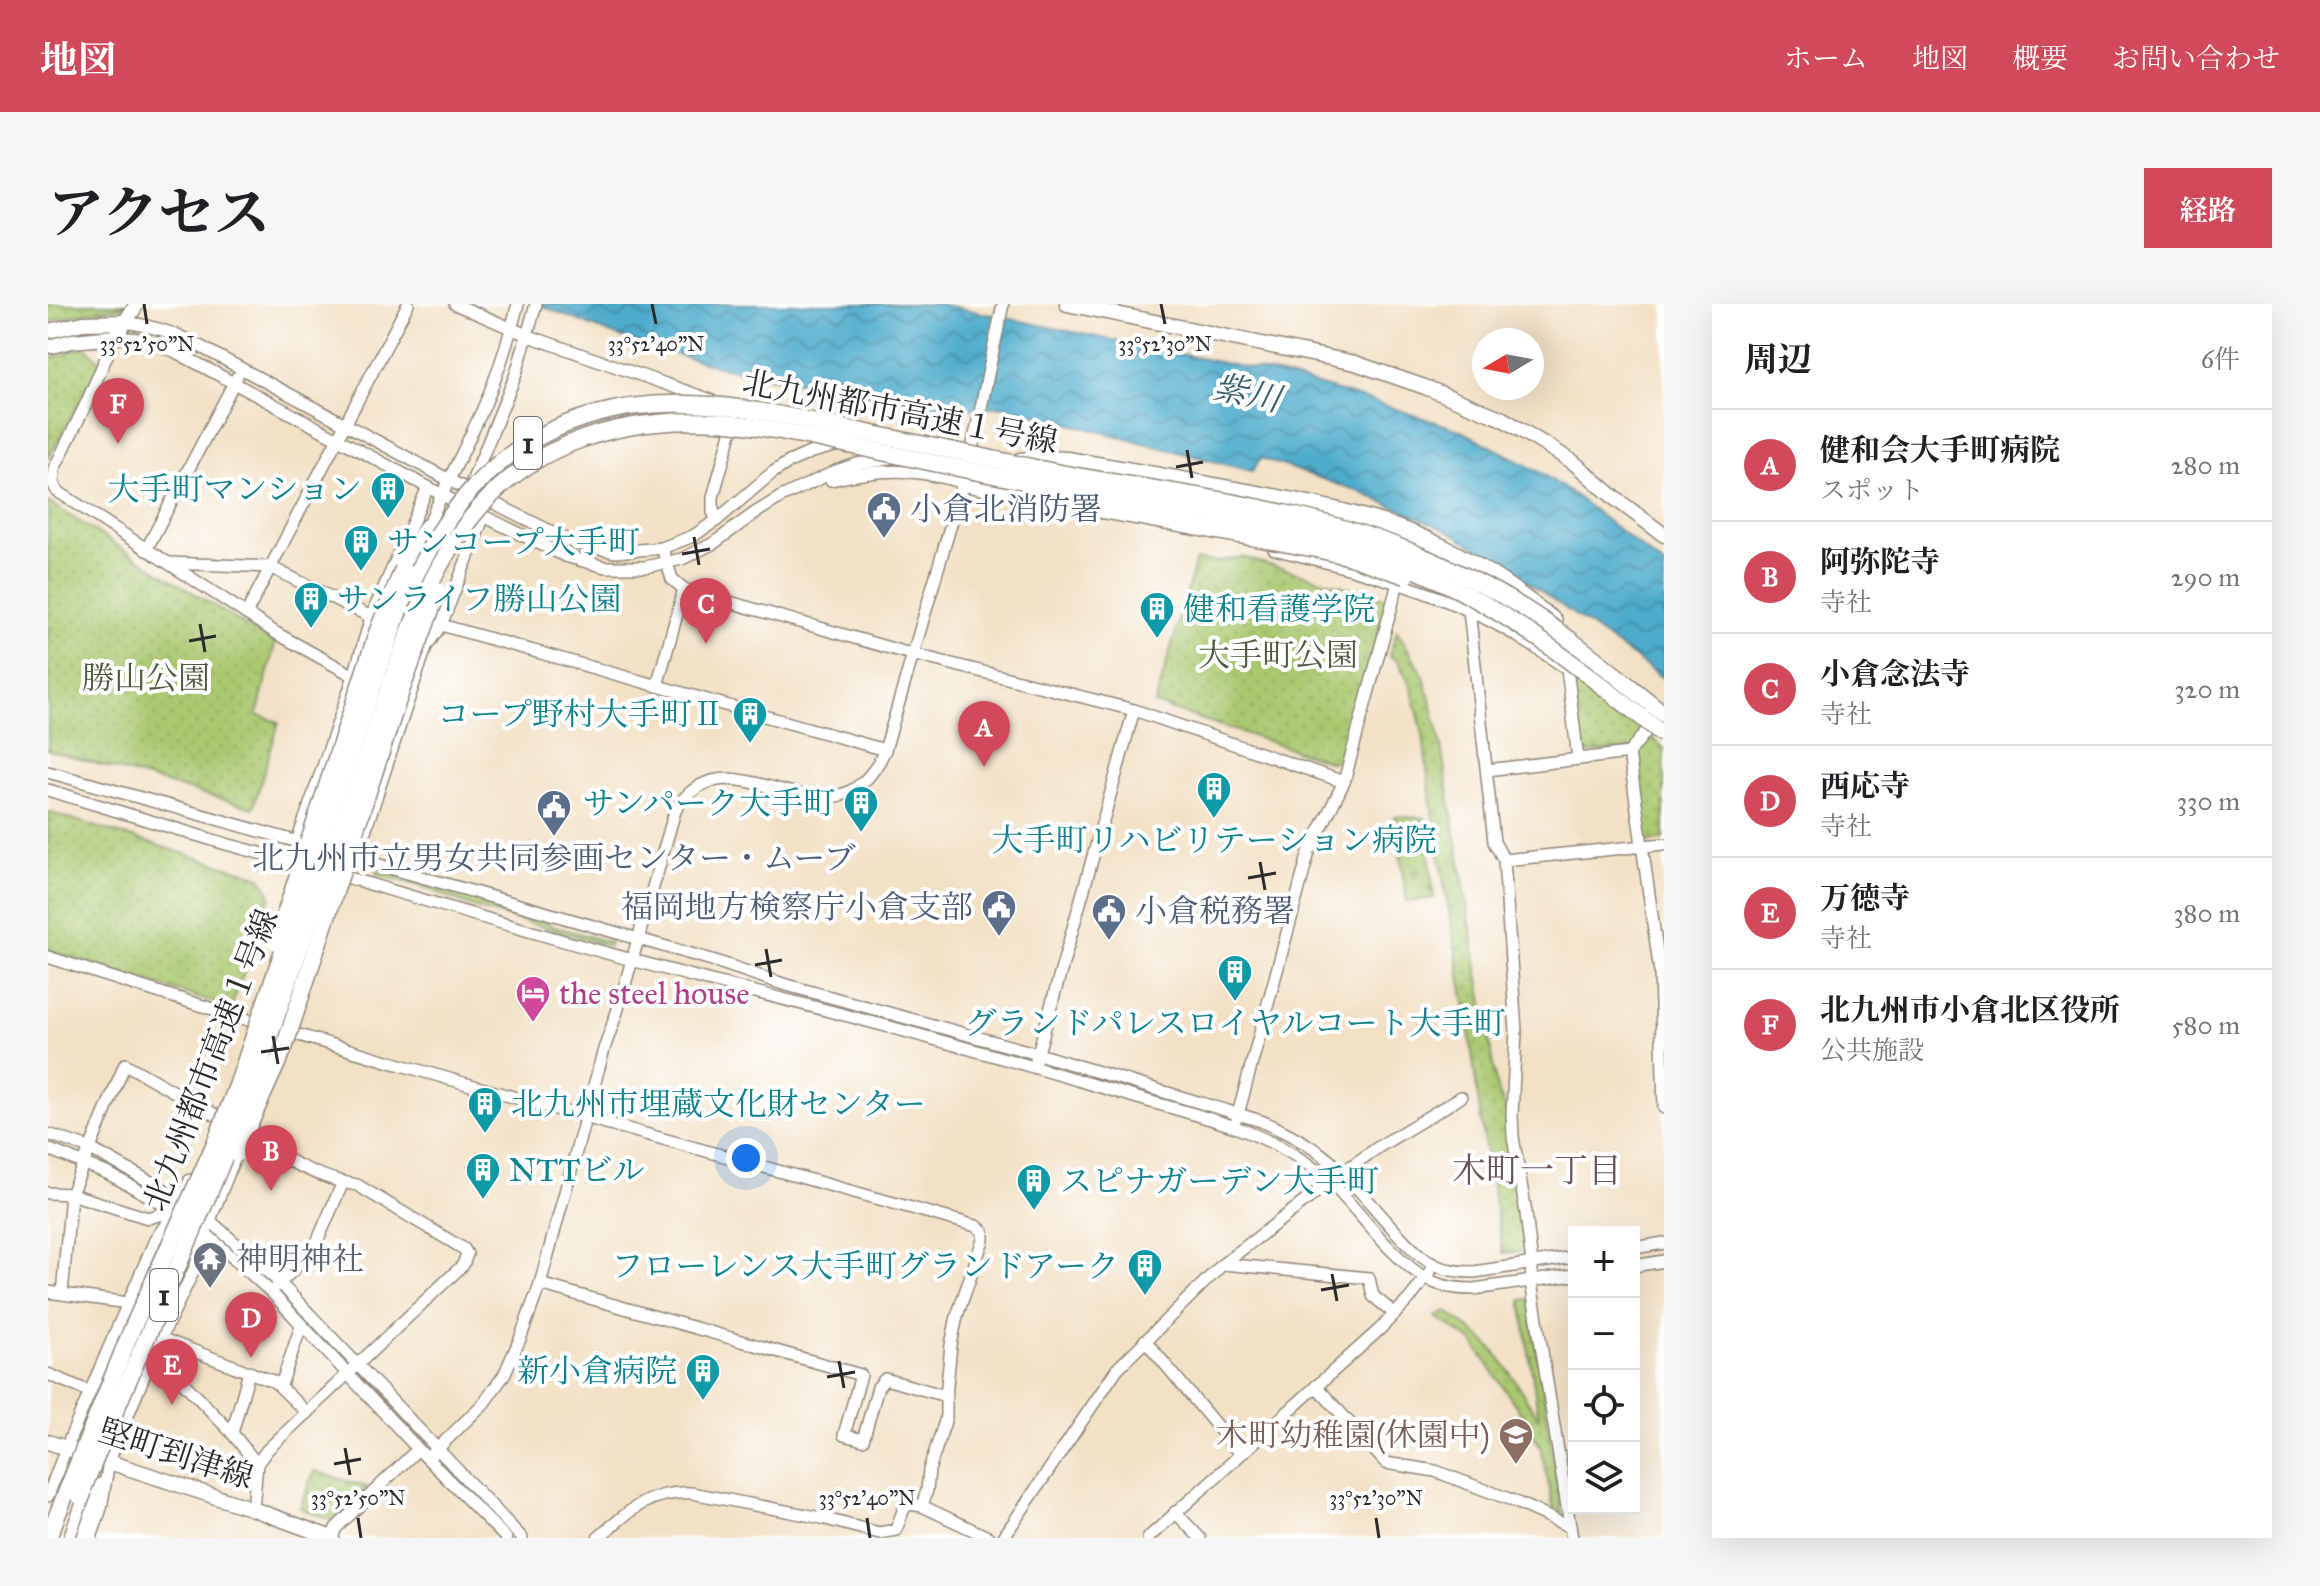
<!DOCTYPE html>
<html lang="ja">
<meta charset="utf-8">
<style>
body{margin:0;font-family:"IM FELL Great Primer","Noto Serif JP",serif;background:#f6f6f6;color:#202124}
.controls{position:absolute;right:24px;bottom:24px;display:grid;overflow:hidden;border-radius:0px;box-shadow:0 8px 32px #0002}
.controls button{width:72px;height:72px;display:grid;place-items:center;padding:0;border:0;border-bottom:2px solid #e0e0e0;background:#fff;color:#202124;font:40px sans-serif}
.compass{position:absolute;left:1424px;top:24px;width:72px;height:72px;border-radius:50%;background:#fff;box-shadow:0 8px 32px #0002;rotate:260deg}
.you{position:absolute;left:698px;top:854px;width:28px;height:28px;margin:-20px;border:6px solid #fff;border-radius:50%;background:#1a73e8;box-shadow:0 0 0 12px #1a73e833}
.badge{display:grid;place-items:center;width:52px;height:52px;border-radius:50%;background:#d1495b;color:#fff;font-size:26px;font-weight:700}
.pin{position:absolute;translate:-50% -66px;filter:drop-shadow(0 2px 4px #0008)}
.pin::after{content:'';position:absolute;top:42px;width:28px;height:24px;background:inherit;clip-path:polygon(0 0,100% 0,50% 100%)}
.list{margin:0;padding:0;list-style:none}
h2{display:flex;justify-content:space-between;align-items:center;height:104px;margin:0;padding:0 32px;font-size:34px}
h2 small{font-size:26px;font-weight:400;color:#757577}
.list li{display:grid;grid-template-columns:52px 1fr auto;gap:24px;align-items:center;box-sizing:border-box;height:112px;padding:0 32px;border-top:2px solid #e0e0e0}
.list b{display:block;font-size:30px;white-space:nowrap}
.list p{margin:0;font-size:26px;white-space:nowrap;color:#757577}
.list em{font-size:26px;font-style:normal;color:#757577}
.icon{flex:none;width:44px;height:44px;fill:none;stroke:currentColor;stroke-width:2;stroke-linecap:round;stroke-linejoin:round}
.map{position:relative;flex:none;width:1616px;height:1234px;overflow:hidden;border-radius:0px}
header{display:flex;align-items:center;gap:48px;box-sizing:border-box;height:112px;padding:0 40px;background:#d1495b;color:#fff}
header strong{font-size:38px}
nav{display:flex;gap:44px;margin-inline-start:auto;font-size:28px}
.intro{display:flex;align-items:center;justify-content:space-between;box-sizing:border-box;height:192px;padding:0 48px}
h1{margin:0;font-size:56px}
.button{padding:20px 36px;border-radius:0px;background:#d1495b;color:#fff;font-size:28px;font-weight:700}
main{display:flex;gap:48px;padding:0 48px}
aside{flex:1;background:#fff;border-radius:0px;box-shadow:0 8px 32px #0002}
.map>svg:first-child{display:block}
.grass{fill:#aac86f;stroke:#6a7a4d;stroke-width:2}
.cemetery{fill:url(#cemetery-stones);stroke:#6a7a4d;stroke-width:2}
.park{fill:url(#park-dots);stroke:#6a7a4d;stroke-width:2}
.water{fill:url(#water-waves);stroke:#3c6c7c;stroke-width:2}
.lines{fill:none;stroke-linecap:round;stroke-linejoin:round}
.minor-casing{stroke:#8f8678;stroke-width:14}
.major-casing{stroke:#8f8678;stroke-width:17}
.highway-casing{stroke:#8f8678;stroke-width:19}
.minor{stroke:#fff;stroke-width:11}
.major{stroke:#fff;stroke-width:14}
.highway{stroke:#fff;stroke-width:16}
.minor-bridge-casing{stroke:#8f8678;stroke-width:14;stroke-linecap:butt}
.highway-bridge-casing{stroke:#8f8678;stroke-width:19;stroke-linecap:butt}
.minor-bridge{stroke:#fff;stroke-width:11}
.highway-bridge{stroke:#fff;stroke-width:16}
.ticks{fill:none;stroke:#2b2b2b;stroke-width:3}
.labels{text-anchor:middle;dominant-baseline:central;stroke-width:8;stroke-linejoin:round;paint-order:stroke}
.shield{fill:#fff;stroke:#6b6b6b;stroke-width:2}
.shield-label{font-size:30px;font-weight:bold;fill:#2b2b2b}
.street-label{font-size:32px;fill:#2b2b2b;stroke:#fff}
.culture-label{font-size:32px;fill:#0d838f;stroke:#fff;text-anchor:start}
.service-label{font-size:32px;fill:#4e5e75;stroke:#fff;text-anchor:start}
.park-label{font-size:32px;fill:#515a3f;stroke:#fff}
.hotel-label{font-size:32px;fill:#b23c85;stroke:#fff;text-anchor:start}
.worship-label{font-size:32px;fill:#5b616d;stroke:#fff;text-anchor:start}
.education-label{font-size:32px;fill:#785e54;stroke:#fff;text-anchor:end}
.water-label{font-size:34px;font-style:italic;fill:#395f6b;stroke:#fff}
.neighbourhood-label{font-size:34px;fill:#67555a;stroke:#fff}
.ticks-label{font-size:20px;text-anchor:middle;fill:#2b2b2b;stroke:#fff;stroke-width:8;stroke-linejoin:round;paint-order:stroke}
</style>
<header>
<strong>地図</strong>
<nav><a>ホーム</a><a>地図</a><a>概要</a><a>お問い合わせ</a></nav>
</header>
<div class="intro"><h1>アクセス</h1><a class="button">経路</a></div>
<main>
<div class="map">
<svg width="1616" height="1234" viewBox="0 0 1616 1234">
<defs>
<pattern id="cemetery-stones" width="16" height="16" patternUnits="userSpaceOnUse" patternTransform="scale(2)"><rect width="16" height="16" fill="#aac86f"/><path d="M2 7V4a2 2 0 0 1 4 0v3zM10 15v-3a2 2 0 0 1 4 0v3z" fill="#92ac60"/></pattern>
<pattern id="park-dots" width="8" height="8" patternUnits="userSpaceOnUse" patternTransform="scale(2)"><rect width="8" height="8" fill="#aac86f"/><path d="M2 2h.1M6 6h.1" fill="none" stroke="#92ac60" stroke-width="1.8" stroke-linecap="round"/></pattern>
<pattern id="water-waves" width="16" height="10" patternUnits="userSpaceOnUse" patternTransform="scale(2)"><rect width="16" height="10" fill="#4daccc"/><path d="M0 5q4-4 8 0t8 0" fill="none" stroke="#408ca6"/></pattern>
</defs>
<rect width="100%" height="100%" fill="#fff"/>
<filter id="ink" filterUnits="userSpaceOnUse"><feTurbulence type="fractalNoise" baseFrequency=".0125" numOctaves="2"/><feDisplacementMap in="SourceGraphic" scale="16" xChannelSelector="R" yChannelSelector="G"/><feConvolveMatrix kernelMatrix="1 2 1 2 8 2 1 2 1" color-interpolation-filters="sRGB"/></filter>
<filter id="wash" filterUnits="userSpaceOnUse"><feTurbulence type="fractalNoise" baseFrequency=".006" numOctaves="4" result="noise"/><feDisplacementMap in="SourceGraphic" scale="32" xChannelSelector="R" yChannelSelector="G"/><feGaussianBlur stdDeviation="1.8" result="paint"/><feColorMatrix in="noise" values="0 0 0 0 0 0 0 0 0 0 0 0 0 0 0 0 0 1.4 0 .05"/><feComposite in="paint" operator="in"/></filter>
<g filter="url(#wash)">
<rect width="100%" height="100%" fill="#f3e1c6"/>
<polygon class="grass" points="329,566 464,605 508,623 562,638 561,642 425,603 381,585 328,570"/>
<polygon class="cemetery" points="1346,512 1377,514 1386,594 1359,598"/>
<g class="park">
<polygon points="0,0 81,0 79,2 31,10 0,18"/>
<polygon points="0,37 6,54 36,42 53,58 0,155"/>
<polygon points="0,198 227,340 209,411 231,418 205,504 0,446"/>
<polygon points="1194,253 1340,295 1295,454 1283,458 1107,400 1148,256 1167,258"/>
<polygon points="1349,327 1376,372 1391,430 1449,785 1457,803 1477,947 1455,949 1433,817 1419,711 1385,514 1375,431 1364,385 1350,357 1341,352"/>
<polygon points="1523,368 1616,444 1616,535 1597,538 1589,448 1583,445 1531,450"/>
<polygon points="0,508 213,573 223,591 183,704 0,646"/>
<path d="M1481,995L1514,1210L1507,1209L1492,1142L1468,1102L1424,1037L1388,1013L1398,1007C1414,1019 1432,1031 1446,1047C1464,1068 1476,1093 1491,1115L1473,996Z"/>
<polygon points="266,1167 319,1183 285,1217 252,1204"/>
</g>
<polygon class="water" points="489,0 891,0 1238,72 1327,98 1412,126 1492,168 1533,196 1616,262 1616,375 1451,257 1399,226 1312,188 1213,154 1204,167 953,102 913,106 693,68 615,47 569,32"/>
</g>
<g filter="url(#ink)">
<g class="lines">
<defs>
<g id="minor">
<polyline points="407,0 481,32 663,96"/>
<path d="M76,18C99,21 120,26 142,37L420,186L526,239L567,248L614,244L645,232L669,216L724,169L741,158L764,148L791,141"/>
<polyline points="922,155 955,0"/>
<path d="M783,176C837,164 863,164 916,179"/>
<polyline points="421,185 468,70 488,0"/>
<polyline points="669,216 665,208 665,193 686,118 685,113"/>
<path d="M377,229C395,185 418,144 437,100C451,68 461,34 470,0"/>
<polyline points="614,244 624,275 636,285 852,347 1086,406 1296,478"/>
<path d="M1226,245C1291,261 1358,278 1420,306C1454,321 1484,341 1515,362"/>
<polyline points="98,246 189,73"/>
<polyline points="121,259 222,263 323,313"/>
<polyline points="1419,287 1446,538 1456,556 1468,727 1464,811 1465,833 1478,909 1484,960 1483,978 1524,1234"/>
<polyline points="1438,292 1482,317"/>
<polyline points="198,310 360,0"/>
<polyline points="393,321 837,446"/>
<polyline points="1524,357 1519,364 1530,455"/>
<polyline points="306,372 228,329 9,187 5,179 6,165 38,100 67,33 91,35 126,47 415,202 517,252 557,263 597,263 634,255 666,239 707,209 733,193 788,167 809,160 845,154"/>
<polyline points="609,382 636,285"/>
<polyline points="1581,449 1606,417"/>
<polyline points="1439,466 1581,449 1612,668 1616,804"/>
<polyline points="0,468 265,542"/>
<polyline points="0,486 178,540 260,562"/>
<path d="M293,550L664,656L735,680L990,750L1213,817C1243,830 1269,844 1292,866C1318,890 1360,950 1389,962C1401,967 1413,968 1426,968L1526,953"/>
<polyline points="308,554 378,343 393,321 436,212"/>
<polyline points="1456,556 1616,540"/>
<polyline points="246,562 249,538 306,372 323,313 380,183"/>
<path d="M288,570C413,607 538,645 663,677C797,710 930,746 1063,786C1104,799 1146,809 1187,823C1222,836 1256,853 1283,879C1310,906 1346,957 1379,975C1393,983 1410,985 1426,985L1526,971"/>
<path d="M0,653C306,753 618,835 928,922L935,927V936L909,1012L903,1041L898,1092V1114L881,1166L879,1186L874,1202"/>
<polyline points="988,756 1086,406"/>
<polyline points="1189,814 1261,548 1296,478 1350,279"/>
<polyline points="0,830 41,844 139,898"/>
<path d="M196,831C232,852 267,874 309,881L416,945L419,950L415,961L219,1146L209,1160L205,1205"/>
<polyline points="0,845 61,870 132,909"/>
<polyline points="0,889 23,890 100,914 128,906"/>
<polyline points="159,914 232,979 474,1234"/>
<polyline points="120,926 142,876"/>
<polyline points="155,927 223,988 370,1145 458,1234"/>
<polyline points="1586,944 1616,939"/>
<polyline points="1175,960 1321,974 1325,992 1347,1010"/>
<polyline points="1586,962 1616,957"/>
<polyline points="492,980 813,1071 796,1131 815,1136 830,1083 837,1075 898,1092"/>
<polyline points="229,982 266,945 295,878"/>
<polyline points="0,988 80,999"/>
<polyline points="14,990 23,890 77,760 171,813"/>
<polyline points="112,1034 227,1078 259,1109"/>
<polyline points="1097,1036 1192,1150"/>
<polyline points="106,1048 184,1129 209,1160"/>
<polyline points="0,1070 42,1088"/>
<polyline points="233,1081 253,1022"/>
<polyline points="1268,1082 1338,1159 1387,1167 1461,1195 1522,1223"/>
<polyline points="184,1129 201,1068"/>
<path d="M380,1154L436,1099L456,1071L472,1035L492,980L556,745L569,708L627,507C682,416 785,562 837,446L917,172"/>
<polyline points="0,1192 18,1144 107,936 121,916"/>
<polyline points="1127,1208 1152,1234"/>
<polyline points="32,1234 52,1180"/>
<polyline points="43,1234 53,1204 61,1157 106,1048 147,964 157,929 191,843"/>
<polyline points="284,1234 288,1224 370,1145"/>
<path d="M550,1234C581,1207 600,1187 644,1189L774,1214L831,1229L848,1226L856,1204L862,1200L874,1202L942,1234"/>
<polyline points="955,1234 1069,1065 1175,960 1295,868 1332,842 1413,793"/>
<polyline points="1100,1234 1332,1025 1363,993 1382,968"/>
</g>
<g id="major">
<polyline points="1019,0 1307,59 1377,83 1455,115 1525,158 1568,195 1616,231"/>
<polyline points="0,27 35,19 76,18"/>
<polyline points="4,42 24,37 67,33 89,0"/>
<polyline points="0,1138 205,1205 284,1234"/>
</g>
<g id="highway">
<path d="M972,157L998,155L1019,156C1074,165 1128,175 1182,185C1254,198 1328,211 1394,243C1435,263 1471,289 1506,317"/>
<polyline points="916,179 1054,206"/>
<polyline points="355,265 379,223"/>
</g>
</defs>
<use href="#minor" class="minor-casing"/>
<use href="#major" class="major-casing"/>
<use href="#highway" class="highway-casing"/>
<use href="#minor" class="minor"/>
<use href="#major" class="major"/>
<use href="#highway" class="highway"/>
<defs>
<polyline id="minor-bridge" points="21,1234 38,1188"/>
<g id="highway-bridge">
<polyline points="1054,206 1268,245 1299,252 1358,272"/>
<polyline points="228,638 330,326 355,265"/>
<polyline points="188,850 236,744 352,390 390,287"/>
<path d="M32,1192C86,1057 149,925 202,789L354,347C387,258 429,177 521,140C568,121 620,115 670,118C716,122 761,133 806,142C870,156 933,169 997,181C1122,206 1252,216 1370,267C1463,306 1538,369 1616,431"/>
<path d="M0,1234L84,1025L168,837L189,782L351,306C393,212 440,141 545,111C636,84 731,111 820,129C881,142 942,155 1002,167C1128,191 1259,202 1378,254C1415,270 1451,288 1485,310C1531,340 1573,376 1616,410"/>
</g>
</defs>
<use href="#minor-bridge" class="minor-bridge-casing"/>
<use href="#highway-bridge" class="highway-bridge-casing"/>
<use href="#minor-bridge" class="minor-bridge"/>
<use href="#highway-bridge" class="highway-bridge"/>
</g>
</g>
<path class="ticks" d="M96,0L99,20M604,0L608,20M1113,0L1117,20M1139,146L1144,174M1128,163L1155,158M646,233L651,261M634,250L662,245M152,320L157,348M141,337L168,332M1212,558L1217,586M1200,574L1228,569M718,645L723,673M707,661L734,656M225,732L230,760M213,748L241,744M1284,970L1289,997M1273,986L1301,981M791,1057L796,1084M779,1073L807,1068M297,1144L302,1171M286,1160L313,1155M310,1214L313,1234M819,1214L822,1234M1328,1214L1331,1234"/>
<defs>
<symbol id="building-pin" viewBox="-11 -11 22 30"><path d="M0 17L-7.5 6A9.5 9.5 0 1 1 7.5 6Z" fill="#0f9aa8" stroke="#fff"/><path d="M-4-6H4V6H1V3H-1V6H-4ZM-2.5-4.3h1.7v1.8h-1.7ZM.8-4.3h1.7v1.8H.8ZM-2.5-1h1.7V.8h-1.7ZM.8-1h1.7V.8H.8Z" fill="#fff"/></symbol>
<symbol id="civic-pin" viewBox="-11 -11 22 30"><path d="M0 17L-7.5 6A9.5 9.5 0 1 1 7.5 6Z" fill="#5c6f8a" stroke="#fff"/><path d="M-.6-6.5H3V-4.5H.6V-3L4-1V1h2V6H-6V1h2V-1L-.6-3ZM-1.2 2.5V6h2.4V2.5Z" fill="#fff"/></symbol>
<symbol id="hotel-pin" viewBox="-11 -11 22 30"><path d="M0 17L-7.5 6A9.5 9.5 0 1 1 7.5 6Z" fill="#d1479c" stroke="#fff"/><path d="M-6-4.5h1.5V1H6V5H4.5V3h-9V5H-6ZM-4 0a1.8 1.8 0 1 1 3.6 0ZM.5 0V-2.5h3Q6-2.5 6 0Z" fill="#fff"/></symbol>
<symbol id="temple-pin" viewBox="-11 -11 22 30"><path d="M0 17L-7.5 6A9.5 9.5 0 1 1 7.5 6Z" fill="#6b7280" stroke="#fff"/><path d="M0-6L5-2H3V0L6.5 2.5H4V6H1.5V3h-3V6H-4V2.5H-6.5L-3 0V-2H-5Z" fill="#fff"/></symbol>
<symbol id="school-pin" viewBox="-11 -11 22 30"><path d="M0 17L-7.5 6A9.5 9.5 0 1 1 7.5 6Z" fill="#8d6e63" stroke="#fff"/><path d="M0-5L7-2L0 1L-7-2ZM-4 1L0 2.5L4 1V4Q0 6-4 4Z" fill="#fff"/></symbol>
</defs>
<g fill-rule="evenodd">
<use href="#building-pin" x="320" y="165" width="40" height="54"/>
<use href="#civic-pin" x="816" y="185" width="40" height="54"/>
<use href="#building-pin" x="293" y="218" width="40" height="54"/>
<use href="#building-pin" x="243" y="275" width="40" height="54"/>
<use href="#building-pin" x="1089" y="285" width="40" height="54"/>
<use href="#building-pin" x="682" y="390" width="40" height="54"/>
<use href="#building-pin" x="1146" y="465" width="40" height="54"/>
<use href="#building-pin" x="793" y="479" width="40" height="54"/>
<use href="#civic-pin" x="486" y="483" width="40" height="54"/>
<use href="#civic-pin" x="931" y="583" width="40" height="54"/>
<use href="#civic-pin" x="1041" y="587" width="40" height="54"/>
<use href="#building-pin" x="1167" y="648" width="40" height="54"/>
<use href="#hotel-pin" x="465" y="669" width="40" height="54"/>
<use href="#building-pin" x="417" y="780" width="40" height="54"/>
<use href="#building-pin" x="415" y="846" width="40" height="54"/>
<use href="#building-pin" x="966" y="857" width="40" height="54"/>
<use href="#temple-pin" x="142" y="935" width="40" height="54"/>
<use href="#building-pin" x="1077" y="942" width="40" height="54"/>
<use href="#building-pin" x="635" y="1047" width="40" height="54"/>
<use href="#school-pin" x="1448" y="1111" width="40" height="54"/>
</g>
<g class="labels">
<g class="shield">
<rect x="466" y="113" width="28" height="52" rx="6"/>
<rect x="102" y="965" width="28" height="52" rx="6"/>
</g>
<g class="shield-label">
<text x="480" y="139">1</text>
<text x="116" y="991">1</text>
</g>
<g class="street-label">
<text transform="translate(852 108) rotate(11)">北九州都市高速１号線</text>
<text transform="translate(163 756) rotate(-69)">北九州都市高速１号線</text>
<text transform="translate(128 1150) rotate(18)">堅町到津線</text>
</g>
<g class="culture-label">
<text x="314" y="185" text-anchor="end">大手町マンション</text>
<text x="339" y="238">サンコープ大手町</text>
<text x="289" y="295">サンライフ勝山公園</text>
<text x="1135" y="305">健和看護学院</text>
<text x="676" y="410" text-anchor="end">コープ野村大手町Ⅱ</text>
<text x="787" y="499" text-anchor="end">サンパーク大手町</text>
<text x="1166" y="536" text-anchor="middle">大手町リハビリテーション病院</text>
<text x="1187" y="719" text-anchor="middle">グランドパレスロイヤルコート大手町</text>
<text x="463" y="800">北九州市埋蔵文化財センター</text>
<text x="461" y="866">NTTビル</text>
<text x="1012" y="877">スピナガーデン大手町</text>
<text x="1071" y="962" text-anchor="end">フローレンス大手町グランドアーク</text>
<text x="629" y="1067" text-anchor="end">新小倉病院</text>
</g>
<g class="service-label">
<text x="862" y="205">小倉北消防署</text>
<text x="506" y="554" text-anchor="middle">北九州市立男女共同参画センター・ムーブ</text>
<text x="925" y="603" text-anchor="end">福岡地方検察庁小倉支部</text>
<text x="1087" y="607">小倉税務署</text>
</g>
<g class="park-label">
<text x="1230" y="351">大手町公園</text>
<text x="98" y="374">勝山公園</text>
</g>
<g class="hotel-label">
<text x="511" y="689">the steel house</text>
</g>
<g class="worship-label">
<text x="188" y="955">神明神社</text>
</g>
<g class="education-label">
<text x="1442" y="1131">木町幼稚園(休園中)</text>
</g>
<g class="water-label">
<text transform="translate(1199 89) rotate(12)">紫川</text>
</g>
<g class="neighbourhood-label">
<text x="1489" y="866">木町一丁目</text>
</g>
</g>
<g class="ticks-label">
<text x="99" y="47">33°52'50"N</text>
<text x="608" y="47">33°52'40"N</text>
<text x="1117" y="47">33°52'30"N</text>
<text x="310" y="1201">33°52'50"N</text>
<text x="819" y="1201">33°52'40"N</text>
<text x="1328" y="1201">33°52'30"N</text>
</g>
</svg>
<div class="controls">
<button>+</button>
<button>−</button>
<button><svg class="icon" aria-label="locate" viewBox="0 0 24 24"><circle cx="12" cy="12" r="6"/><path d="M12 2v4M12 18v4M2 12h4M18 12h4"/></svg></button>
<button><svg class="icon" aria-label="layers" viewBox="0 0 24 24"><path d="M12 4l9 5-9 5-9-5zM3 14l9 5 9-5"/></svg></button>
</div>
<svg class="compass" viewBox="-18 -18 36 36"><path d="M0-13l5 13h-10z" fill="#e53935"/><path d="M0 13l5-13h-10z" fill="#757577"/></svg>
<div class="you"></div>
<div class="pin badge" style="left:936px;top:463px">A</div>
<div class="pin badge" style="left:223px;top:887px">B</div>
<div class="pin badge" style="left:658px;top:340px">C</div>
<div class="pin badge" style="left:203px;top:1054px">D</div>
<div class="pin badge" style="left:124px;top:1101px">E</div>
<div class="pin badge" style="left:70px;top:140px">F</div>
</div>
<aside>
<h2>周辺<small>6件</small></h2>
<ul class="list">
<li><span class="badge">A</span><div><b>健和会大手町病院</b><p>スポット</p></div><em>280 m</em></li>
<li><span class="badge">B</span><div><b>阿弥陀寺</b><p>寺社</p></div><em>290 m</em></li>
<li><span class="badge">C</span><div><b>小倉念法寺</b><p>寺社</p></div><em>320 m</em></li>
<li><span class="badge">D</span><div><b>西応寺</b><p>寺社</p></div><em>330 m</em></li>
<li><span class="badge">E</span><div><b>万徳寺</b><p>寺社</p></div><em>380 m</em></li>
<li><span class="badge">F</span><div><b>北九州市小倉北区役所</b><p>公共施設</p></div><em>580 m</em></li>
</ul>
</aside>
</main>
